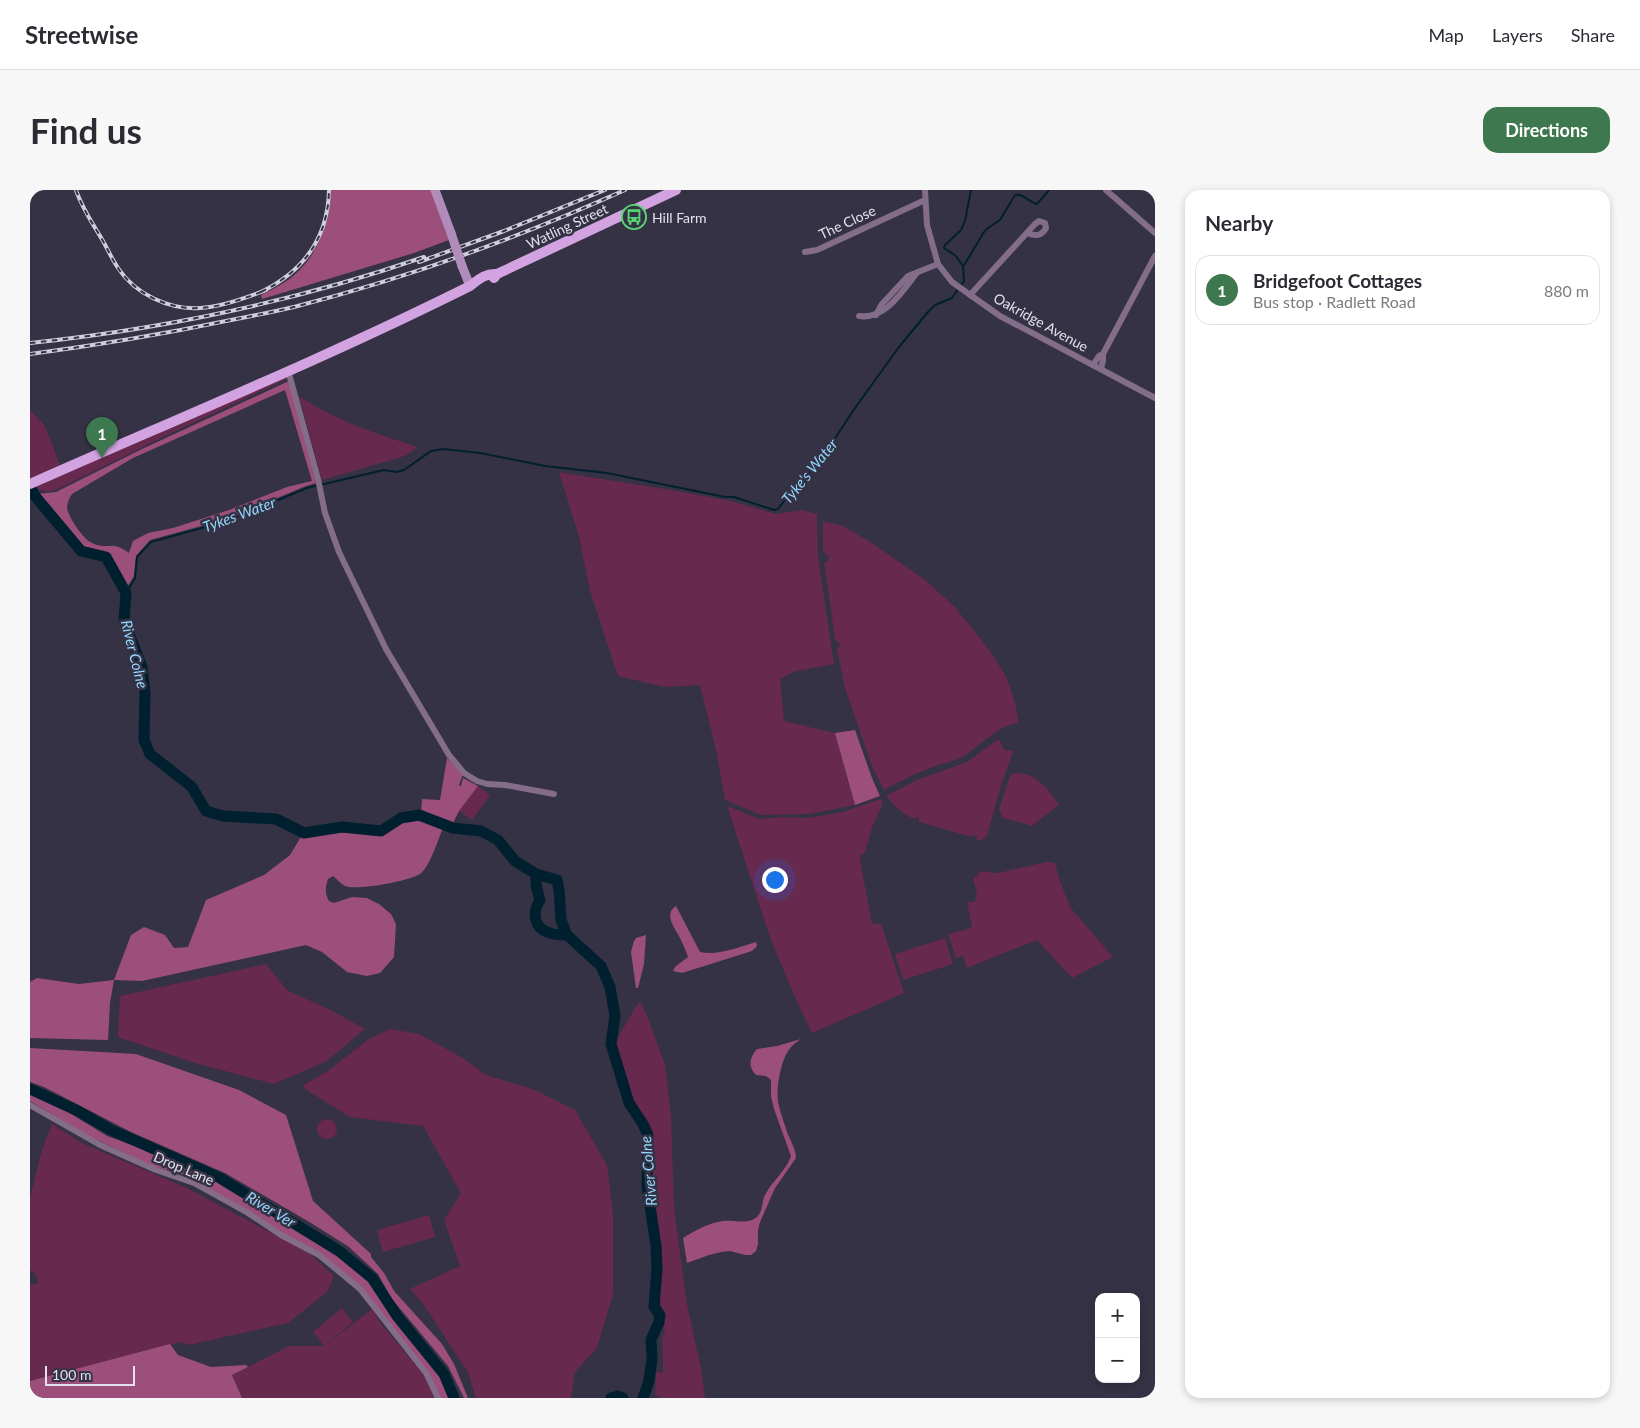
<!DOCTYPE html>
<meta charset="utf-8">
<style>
body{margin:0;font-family:Lato,sans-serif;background:#f7f7f7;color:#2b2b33}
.controls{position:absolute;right:15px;bottom:15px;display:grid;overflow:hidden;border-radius:10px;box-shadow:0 2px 8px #0003}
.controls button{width:45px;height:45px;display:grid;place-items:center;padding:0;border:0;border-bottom:1px solid #e1e1e2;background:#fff;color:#2b2b33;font:25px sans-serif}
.scale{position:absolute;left:15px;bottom:12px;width:90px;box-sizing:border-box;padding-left:5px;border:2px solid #e2e1ed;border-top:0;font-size:14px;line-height:18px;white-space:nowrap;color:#e2e1ed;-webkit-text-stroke:4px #343244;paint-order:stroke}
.you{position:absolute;left:744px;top:689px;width:18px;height:18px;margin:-12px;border:4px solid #fff;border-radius:50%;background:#1a73e8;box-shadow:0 0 0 8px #1a73e833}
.badge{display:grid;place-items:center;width:32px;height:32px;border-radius:50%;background:#3d784f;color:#fff;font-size:16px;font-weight:700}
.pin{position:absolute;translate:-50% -41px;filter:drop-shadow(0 1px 2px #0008)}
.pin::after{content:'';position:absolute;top:26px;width:18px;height:15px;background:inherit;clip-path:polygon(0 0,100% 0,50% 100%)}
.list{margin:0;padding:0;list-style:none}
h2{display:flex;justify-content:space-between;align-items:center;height:65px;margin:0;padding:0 20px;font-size:21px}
h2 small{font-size:16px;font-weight:400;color:#7c7c81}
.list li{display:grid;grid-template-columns:32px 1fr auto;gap:15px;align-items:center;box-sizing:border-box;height:70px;margin:0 10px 10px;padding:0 10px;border:1px solid #e1e1e2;border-radius:15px}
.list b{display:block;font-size:19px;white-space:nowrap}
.list p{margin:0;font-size:16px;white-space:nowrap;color:#7c7c81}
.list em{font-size:16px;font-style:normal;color:#7c7c81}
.map{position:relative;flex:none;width:1125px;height:1208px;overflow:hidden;border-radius:15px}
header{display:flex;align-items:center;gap:30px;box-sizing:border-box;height:70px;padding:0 25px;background:#fff;border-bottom:1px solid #e1e1e2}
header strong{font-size:24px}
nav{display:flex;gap:28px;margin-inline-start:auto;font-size:18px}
.intro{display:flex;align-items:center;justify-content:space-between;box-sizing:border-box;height:120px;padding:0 30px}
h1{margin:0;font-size:35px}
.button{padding:12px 22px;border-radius:15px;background:#3d784f;color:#fff;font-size:18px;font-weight:700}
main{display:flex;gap:30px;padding:0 30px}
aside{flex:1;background:#fff;border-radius:15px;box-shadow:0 2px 8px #0003}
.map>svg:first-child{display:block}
.green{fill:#67294d}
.forest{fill:#9d4f7b;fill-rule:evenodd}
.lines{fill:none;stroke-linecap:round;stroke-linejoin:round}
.stream{stroke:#00202f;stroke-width:2}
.river{stroke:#00202f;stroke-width:11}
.street{stroke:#846d8b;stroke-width:6}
.secondary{stroke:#b18cbb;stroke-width:9}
.primary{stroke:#d3a3e1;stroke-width:10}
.rail-casing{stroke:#cfcedb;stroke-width:4}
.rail{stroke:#343244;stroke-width:2;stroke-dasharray:5.5;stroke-linecap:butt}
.secondary-bridge{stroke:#b18cbb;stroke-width:9}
.labels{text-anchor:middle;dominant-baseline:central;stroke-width:5;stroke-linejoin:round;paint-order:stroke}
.poi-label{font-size:14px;fill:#e2e1ed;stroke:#343244;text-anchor:start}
.street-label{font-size:14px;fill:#e2e1ed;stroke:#343244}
.water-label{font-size:15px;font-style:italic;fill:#92d7fe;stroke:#343244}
</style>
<header>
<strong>Streetwise</strong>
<nav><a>Map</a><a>Layers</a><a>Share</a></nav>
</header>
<div class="intro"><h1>Find us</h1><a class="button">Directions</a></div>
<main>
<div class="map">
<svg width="1125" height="1208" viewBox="0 0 1125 1208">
<rect width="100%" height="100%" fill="#343244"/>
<g class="green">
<polygon points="254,187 259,188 135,246 26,300 17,302 9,300 6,295 149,235"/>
<path d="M269,206C304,230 347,244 388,257L375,266L292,290Z"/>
<polygon points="0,220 15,236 30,275 0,288"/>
<polygon points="529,282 659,303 700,311 746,324 772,320 787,324 788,366 804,474 763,482 750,489 754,531 805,543 825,615 779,624 731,625 695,610 686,560 670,495 634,497 588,486 560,401 549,347"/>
<path d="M793,331L813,336L837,350L894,389L925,417L957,457L976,486L985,513L989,533C969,535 952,554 936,565C925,572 912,573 900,578C884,584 869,592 854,600L842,576L815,498L807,459L810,455L805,449L794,372H797L799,367L793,361Z"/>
<path d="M969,549L974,560L983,561L969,602L957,646L951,650H947V646L944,645L942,647L889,632V628L886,627L884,629C872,624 865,616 856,606L887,590L937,572Z"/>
<path d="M985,583C1006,582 1018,599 1029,615L1002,636L973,628L969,619L980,586Z"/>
<polygon points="448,596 460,605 442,630 429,621"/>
<polygon points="851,609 853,613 843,635 834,664 831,665 830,670 842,734 851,733 874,803 782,843 763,803 741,750 697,616 730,629 753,627 778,628 813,622"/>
<path d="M1017,672L1025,673L1030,691L1040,717L1083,767L1042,788L1007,750L937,778L933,766L926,768L918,744L942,738L937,712H944C949,705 946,698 943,690L951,681L967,683Z"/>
<polygon points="915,748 923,774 873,790 865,764"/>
<polygon points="236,774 258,801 299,819 335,839 297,871 244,894 165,873 88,847 90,806"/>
<polygon points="610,811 618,828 635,875 641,925 644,1017 657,1115 671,1178 675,1208 631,1208 625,1205 626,1182 633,1183 632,1145 635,1145 628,1094 629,1066 620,995 621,952 619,942 613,930 601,913 583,856 605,818"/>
<polygon points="360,839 389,844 433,868 456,885 505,900 545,920 577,975 583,1023 583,1104 567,1158 545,1182 541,1208 446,1208 438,1182 394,1115 380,1099 430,1076 414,1030 431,1003 393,936 320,927 278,901 272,896 296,882 339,849"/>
<circle cx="297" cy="939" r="10"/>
<polygon points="22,934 54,954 157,998 279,1063 304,1086 297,1102 258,1133 159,1155 150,1152 0,1191 0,1095 8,1094 7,1086 0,1080 0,1008 12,960"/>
<polygon points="399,1025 405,1047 353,1062 347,1040"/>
<polygon points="312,1118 323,1132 294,1156 342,1119 352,1135 394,1185 405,1208 212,1208 202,1185 259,1156 294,1156 283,1142"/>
</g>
<g class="forest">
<path d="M301,0H401L419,50L384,63L232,109L231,105C239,101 247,97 255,92C286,72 299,35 301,0Z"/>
<path d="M259,191L286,293L276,296L197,329L120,350L106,366L104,386L96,399L77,365L51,359L6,304L26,302L112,259ZM255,200L282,291L257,297L199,320L143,338L118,343L103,351L99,363C95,360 90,357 85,356C77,356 69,357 62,353C53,349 39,328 37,318C37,313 39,308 42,304L103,268Z"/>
<polygon points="825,540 842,588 850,606 825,615 805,543"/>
<polygon points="417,568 433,584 429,595 431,596 433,588 448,596 429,621 422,635 391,624 392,609 410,610"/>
<path d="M388,627L414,635C409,647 400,677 390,684C380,691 326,701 315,696C311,694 307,689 303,686L298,689C295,698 295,703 299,711L304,713L322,707L337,708L349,714L361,724L366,734L364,767L350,783L337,786L317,782L292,762L276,755L112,791L84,790L80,813L78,850L0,848V792L7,788L49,794L84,790L101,745L114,737L135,745L144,758L158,757L176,710L234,685L260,665L272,645L296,642L350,643L369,631Z"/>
<path d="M646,716L670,762C688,766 709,757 726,752L727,756L722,761L652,783L643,781L645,777L658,767C656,761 653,754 650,748C645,738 633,724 646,716Z"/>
<polygon points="616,745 614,774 608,798 606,798 601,762 604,751 606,748"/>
<path d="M771,849C768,851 765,853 762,856C751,867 746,897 748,912C750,922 754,932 757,942C760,950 766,959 766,968L745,998L730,1032L728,1040V1054L726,1061L721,1065H715L700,1061L691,1062L679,1065L657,1073L653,1048C666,1040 678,1033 693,1031C703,1030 715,1034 724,1029C734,1023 731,1013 735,1005C742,991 756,981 761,966L744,919L741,906V890L736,886L726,885C718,877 719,868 727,859L747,856Z"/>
<polygon points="0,858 106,864 209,900 256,925 283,1011 341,1064 341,1067 354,1083 364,1101 412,1154 424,1174 438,1208 434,1208 418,1176 362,1109 348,1084 319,1057 281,1033 195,983 101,942 14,897 0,892"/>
<polygon points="0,904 38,922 77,946 115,960 188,992 242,1025 279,1045 322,1073 339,1088 365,1124 412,1185 422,1208 409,1208 403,1194 331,1098 256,1045 207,1014 154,985 125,977 82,957 54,944 0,911"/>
<polygon points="140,1154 148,1165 181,1177 216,1175 218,1177 202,1185 212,1208 0,1208 0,1191"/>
</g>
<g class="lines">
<g class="stream">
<polyline points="933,76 926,66 914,58 915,55 931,40 935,31 941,0"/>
<path d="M931,95L934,91L933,77L954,42L958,38L970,30L985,5C993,3 999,12 1007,14L1019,0"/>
<polyline points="96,403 105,388 107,367 121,352 197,331 277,298 354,280 366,282 374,280 401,261 413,259 450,263 515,276 577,283 695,307 704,307 744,320 748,319 772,287 784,279 792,268 825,218 869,157 897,123 905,115 922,108 928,99"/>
</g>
<g class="river">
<polyline points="0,297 5,306 51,361 76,367 96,403 94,431 112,477 115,503 114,550 120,564 162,597 176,621 193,626 246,629 274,643 312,637 351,641 371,628 389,625 423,638 451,641 468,650 485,671 506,684 527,690 529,700 531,730 537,745 571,776 580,797 585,826 581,854 599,913 613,934 618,945 617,996 626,1056 627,1078 624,1117 630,1125 629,1132 621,1150 622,1168 619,1191 613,1208"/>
<path d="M506,684V696L510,710C502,722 503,738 520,743C525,745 531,745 537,745"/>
<polyline points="0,899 48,921 81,940 190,988 309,1061 342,1088 367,1126 414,1184 424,1208"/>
<polyline points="581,1208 588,1206 593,1208"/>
</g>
<g class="street">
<polyline points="895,0 897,35 908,74 922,92 970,126 1125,208"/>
<polyline points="1076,0 1125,43"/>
<polyline points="775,62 787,60 895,10"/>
<path d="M940,105L1005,34L1009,31L1015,33L1016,38C1011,47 1005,46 997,43"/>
<polyline points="846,125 852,114 878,86 908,74"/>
<path d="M829,126C855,130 872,102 886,84"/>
<polyline points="1063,175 1069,166 1073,164 1125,66"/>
<polyline points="1071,179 1073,170 1073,164"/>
<polyline points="258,180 288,289 295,323 309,362 356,459 419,565 434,583 447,591 457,594 475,595 524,604"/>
<polyline points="0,915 70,955 126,980 164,993 218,1023 251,1045 289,1065 330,1099 396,1183 408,1208"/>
</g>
<g class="secondary">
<polyline points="405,0 421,43"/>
<polyline points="432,76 440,96"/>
</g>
<g class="primary">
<polyline points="464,88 467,84 646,0"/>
<path d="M0,294C147,229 296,168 440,96C449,89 456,83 467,84"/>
</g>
<defs>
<g id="rail">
<path d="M46,0C52,18 63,34 73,51C78,60 82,69 88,78C105,104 139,120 170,118C192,117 216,108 236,100"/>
<polyline points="389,72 474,41 575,0"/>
<path d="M231,102C274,81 298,48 299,0"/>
<path d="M0,153C133,139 267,111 394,67"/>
<path d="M0,164C68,155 134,144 201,130C222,126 243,122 264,117C377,88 488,48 595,0"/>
</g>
</defs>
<use href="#rail" class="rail-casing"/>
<use href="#rail" class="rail"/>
<polyline class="secondary-bridge" points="421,43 432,76"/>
</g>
<defs>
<symbol id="bus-ring" viewBox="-11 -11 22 22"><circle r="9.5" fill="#343244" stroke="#54d672" stroke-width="1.5"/><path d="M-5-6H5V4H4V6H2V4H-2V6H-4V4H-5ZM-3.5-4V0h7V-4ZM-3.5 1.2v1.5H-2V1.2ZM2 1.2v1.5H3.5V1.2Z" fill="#54d672"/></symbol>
</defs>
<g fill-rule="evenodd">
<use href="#bus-ring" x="590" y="13" width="28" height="28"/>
</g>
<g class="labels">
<g class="poi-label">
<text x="622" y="27">Hill Farm</text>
</g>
<g class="street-label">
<text transform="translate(817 32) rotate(-25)">The Close</text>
<text transform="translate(537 36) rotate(-25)">Watling Street</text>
<text transform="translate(1011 132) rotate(29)">Oakridge Avenue</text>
<text transform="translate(154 978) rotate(23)">Drop Lane</text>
</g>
<g class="water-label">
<text transform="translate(779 281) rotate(-51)">Tyke's Water</text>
<text transform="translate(209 324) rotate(-20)">Tykes Water</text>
<text transform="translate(105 464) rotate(76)">River Colne</text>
<text transform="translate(618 981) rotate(-95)">River Colne</text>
<text transform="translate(241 1019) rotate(31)">River Ver</text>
</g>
</g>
</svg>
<div class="controls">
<button>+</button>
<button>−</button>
</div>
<div class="scale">100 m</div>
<div class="you"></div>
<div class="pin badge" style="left:72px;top:268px">1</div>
</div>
<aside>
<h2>Nearby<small></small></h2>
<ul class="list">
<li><span class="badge">1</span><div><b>Bridgefoot Cottages</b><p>Bus stop · Radlett Road</p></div><em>880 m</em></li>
</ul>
</aside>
</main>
